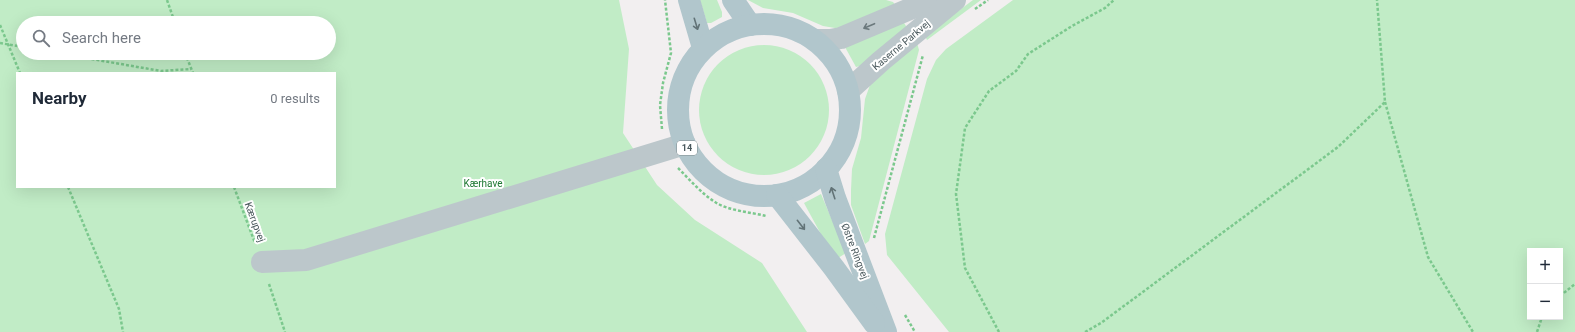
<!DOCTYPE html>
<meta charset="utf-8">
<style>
body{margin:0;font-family:Roboto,sans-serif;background:#f2f2f3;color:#1f2937}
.controls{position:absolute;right:12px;bottom:12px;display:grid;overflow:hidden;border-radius:0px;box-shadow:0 4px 16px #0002}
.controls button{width:36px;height:36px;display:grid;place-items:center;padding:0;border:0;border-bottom:1px solid #e0e1e3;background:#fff;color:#1f2937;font:20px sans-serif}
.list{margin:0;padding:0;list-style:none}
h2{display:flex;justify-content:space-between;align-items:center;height:52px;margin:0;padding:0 16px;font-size:17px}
h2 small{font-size:13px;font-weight:400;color:#747a83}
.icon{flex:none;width:22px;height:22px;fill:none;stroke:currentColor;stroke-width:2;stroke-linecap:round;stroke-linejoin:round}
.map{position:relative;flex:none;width:1575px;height:332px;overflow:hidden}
.search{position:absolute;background:#fff;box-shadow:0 4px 16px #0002;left:16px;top:16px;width:320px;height:44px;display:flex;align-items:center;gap:10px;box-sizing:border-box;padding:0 14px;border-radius:22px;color:#747a83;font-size:15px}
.panel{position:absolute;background:#fff;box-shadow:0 4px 16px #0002;left:16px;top:72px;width:320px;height:116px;border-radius:0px}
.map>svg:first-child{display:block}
.green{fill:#c1ecc6;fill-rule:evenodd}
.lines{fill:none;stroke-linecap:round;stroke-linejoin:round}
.path{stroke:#7bc88d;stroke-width:2.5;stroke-dasharray:3 2;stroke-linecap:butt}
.minor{stroke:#bcc7cb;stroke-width:22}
.major{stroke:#b1c6cc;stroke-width:22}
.oneway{stroke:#627377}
.oneway2{stroke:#6b797d}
.labels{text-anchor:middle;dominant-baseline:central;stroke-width:4;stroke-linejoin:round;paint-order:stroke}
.shield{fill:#fff;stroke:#7f898c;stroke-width:1}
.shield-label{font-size:9px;font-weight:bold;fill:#48575b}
.street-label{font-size:10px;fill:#48575b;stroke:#fff}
.park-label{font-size:10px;fill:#1e7832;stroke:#fff}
</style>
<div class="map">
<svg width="1575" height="332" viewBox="0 0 1575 332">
<rect width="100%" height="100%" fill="#f2eff0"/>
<g class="green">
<path d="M0,0H619L629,49L623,133L657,185L695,220L762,263L807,332H0ZM23,23H329V53H23ZM17,73H335V187H17Z"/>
<polygon points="700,0 717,0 722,12 722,17 711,23 707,23"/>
<polygon points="748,0 886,0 893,2 897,7 841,29 823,26 793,13 763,8"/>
<polygon points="973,0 981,0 927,40 925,36"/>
<path d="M1013,0H1575V332H949L887,255L885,234L927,79L936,60L946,49ZM1530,251H1560V317H1530Z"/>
<polygon points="902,20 908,29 860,66 856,67 845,47"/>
<polygon points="917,43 919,50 869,241 865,244 851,205 851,190 852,169 861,138 865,99 870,85"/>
<circle cx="764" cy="110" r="65"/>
<polygon points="821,194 846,253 835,260 804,203"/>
</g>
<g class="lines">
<g class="path">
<polyline points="167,0 175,23"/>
<polyline points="975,9 988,0"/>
<polyline points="0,25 20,73"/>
<polyline points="0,43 23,47"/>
<polyline points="57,53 161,71 191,69"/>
<polyline points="185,53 193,73"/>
<polyline points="1385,102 1428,257 1473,332"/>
<polyline points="662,129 660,105 663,83 671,53 665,0"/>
<path d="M678,168C690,180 701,193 715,202C729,211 750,212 766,216"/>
<polyline points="68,187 119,309 123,332"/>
<polyline points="234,187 255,243"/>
<polyline points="874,238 923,55"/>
<polyline points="269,284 285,332"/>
<polyline points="1560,296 1575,284"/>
<polyline points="905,315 915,332"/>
<polyline points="999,332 965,268 956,194 965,128 989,91 1016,71 1028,54 1072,26 1105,8 1114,0"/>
<polyline points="1085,332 1101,323 1338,147 1385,102 1377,0"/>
<polyline points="1537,332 1542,317"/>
</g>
<g class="minor">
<polyline points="815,40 830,40 841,38 931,0"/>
<polyline points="848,91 881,61 955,0"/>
<polyline points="262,262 306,260 685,144"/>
</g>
<g class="major">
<polyline points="689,0 703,48"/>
<polyline points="733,0 750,25"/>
<circle cx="764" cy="110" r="86"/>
<polyline points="826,169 835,198 886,332"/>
<polyline points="777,195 834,268 874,323"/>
</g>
</g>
<defs><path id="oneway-shaft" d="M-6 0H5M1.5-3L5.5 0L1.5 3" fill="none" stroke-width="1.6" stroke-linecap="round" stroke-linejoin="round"/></defs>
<g class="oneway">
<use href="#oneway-shaft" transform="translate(696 24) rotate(73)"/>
<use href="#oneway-shaft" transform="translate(833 193) rotate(-108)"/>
<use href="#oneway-shaft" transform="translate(801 225) rotate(52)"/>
</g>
<use class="oneway2" href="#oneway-shaft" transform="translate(869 26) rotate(157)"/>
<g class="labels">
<rect class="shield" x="677" y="141" width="20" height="14" rx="3"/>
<g class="shield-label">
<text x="687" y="148">14</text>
</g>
<g class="street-label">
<text transform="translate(901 45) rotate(-40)">Kaserne Parkvej</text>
<text transform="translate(255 222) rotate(70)">Kærupvej</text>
<text transform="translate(855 251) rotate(69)">Østre Ringvej</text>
</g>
<g class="park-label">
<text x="483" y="183">Kærhave</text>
</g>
</g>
</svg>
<div class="controls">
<button>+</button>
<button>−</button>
</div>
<div class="search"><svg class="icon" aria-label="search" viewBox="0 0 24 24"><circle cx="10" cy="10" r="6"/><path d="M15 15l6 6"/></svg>Search here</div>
<section class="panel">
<h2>Nearby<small>0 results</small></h2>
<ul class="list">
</ul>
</section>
</div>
